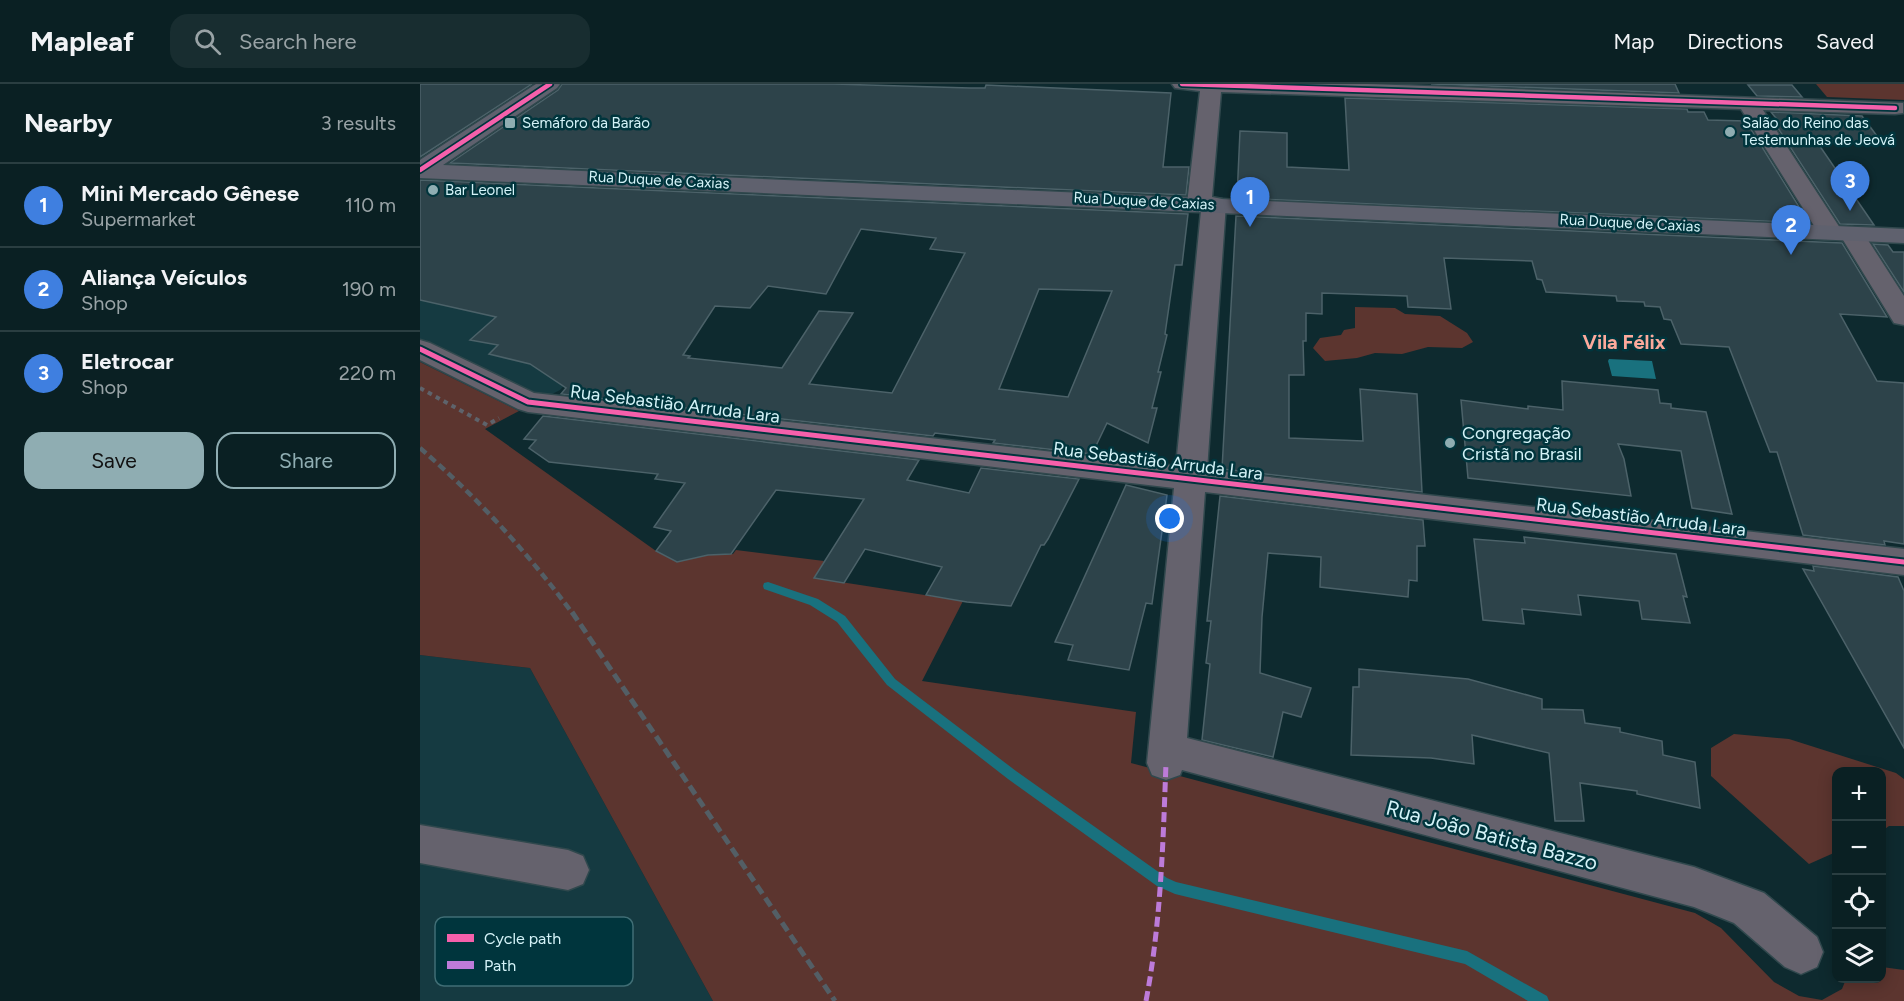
<!DOCTYPE html>
<meta charset="utf-8">
<style>
body{margin:0;font-family:Figtree,sans-serif;background:#182d30;color:#f1f3f6}
.controls{position:absolute;right:18px;bottom:18px;display:grid;overflow:hidden;border-radius:12px;box-shadow:0 3px 15px #0003}
.controls button{width:54px;height:54px;display:grid;place-items:center;padding:0;border:0;border-bottom:2px solid #2a3e41;background:#0a2023;color:#f1f3f6;font:30px sans-serif}
.you{position:absolute;left:750px;top:435px;width:21px;height:21px;margin:-15px;border:4px solid #fff;border-radius:50%;background:#1a73e8;box-shadow:0 0 0 9px #1a73e833}
.badge{display:grid;place-items:center;width:39px;height:39px;border-radius:50%;background:#8fadb2;color:#fff;font-size:20px;font-weight:700}
.pin{position:absolute;translate:-50% -50px;filter:drop-shadow(0 2px 3px #0008)}
.pin::after{content:'';position:absolute;top:32px;width:21px;height:18px;background:inherit;clip-path:polygon(0 0,100% 0,50% 100%)}
.list{margin:0;padding:0;list-style:none}
h2{display:flex;justify-content:space-between;align-items:center;height:78px;margin:0;padding:0 24px;font-size:26px}
h2 small{font-size:20px;font-weight:400;color:#99a3a6}
.list li{display:grid;grid-template-columns:39px 1fr auto;gap:18px;align-items:center;box-sizing:border-box;height:84px;padding:0 24px;border-top:2px solid #2a3e41}
.list b{display:block;font-size:22px;white-space:nowrap}
.list p{margin:0;font-size:20px;white-space:nowrap;color:#99a3a6}
.list em{font-size:20px;font-style:normal;color:#99a3a6}
.actions{display:flex;gap:12px;padding:18px 24px}
.actions a{flex:1;padding:14px 0;border:2px solid #8fadb2;border-radius:18px;text-align:center;font-size:21px;color:#8fadb2}
.actions .main{background:#8fadb2;color:#111}
.icon{flex:none;width:33px;height:33px;fill:none;stroke:currentColor;stroke-width:2;stroke-linecap:round;stroke-linejoin:round}
.map{position:relative;flex:none;width:1484px;height:917px;overflow:hidden}
header{display:flex;align-items:center;gap:36px;box-sizing:border-box;height:84px;padding:0 30px;background:#0a2023;border-bottom:2px solid #2a3e41}
header strong{font-size:28px}
nav{display:flex;gap:33px;margin-inline-start:auto;font-size:21px}
.search{width:420px;height:54px;background:#182d30;display:flex;align-items:center;gap:15px;box-sizing:border-box;padding:0 21px;border-radius:18px;color:#99a3a6;font-size:22px}
main{display:flex}
aside{flex:1;background:#0a2023}
.map>svg:first-child{display:block}
.built{fill:#153a41}
.green{fill:#5c352f}
.water{fill:#19717e}
.lines{fill:none;stroke-linecap:round;stroke-linejoin:round}
.stream{fill:#19717e;fill-rule:evenodd}
.building{fill:#2d434a;stroke:#4c6269;stroke-width:1.5;fill-rule:evenodd}
.minor-casing{stroke:#30484d;stroke-width:3}
.major-casing{stroke:#30484d;stroke-width:3}
.path{stroke:#5e636b;stroke-width:4;stroke-dasharray:4.5 4.5;stroke-linecap:butt}
.minor{fill:#65626d;fill-rule:evenodd}
.major{fill:#5f616e;fill-rule:evenodd}
.rail-far1{stroke:#535e65;stroke-width:4.5;stroke-dasharray:8 4.5;stroke-linecap:butt}
.rail{stroke:#535e65;stroke-width:5;stroke-dasharray:10 5;stroke-linecap:butt}
.quiet{stroke:#bd7bd9;stroke-width:5;stroke-dasharray:10 5;stroke-linecap:butt}
.cycleway-far1-casing{stroke:#00353d;stroke-width:8}
.cycleway-casing{stroke:#00353d;stroke-width:9}
.cycleway-far1{stroke:#f560ab;stroke-width:4.5}
.cycleway{stroke:#f560ab;stroke-width:5}
.poi-dot{fill:#8fadb2;stroke:#00353d;stroke-width:2}
.labels{text-anchor:middle;dominant-baseline:central;stroke-width:5;stroke-linejoin:round;paint-order:stroke}
.far-poi-label{font-size:15px;fill:#d4f3f8;stroke:#00353d;text-anchor:start}
.far-street-label{font-size:15px;fill:#d4f3f8;stroke:#00353d}
.street-label{font-size:18px;fill:#d4f3f8;stroke:#00353d}
.poi-label{font-size:18px;fill:#d4f3f8;stroke:#00353d;text-anchor:start}
.neighbourhood-label{font-size:20px;font-weight:bold;fill:#fca99b;stroke:#00353d}
.near-street-label{font-size:21px;fill:#d4f3f8;stroke:#00353d}
.key{fill:#00353d;stroke:#406e75;stroke-width:1.5}
.key-label{font-size:16px;fill:#d4f3f8}
</style>
<header>
<strong>Mapleaf</strong>
<div class="search"><svg class="icon" aria-label="search" viewBox="0 0 24 24"><circle cx="10" cy="10" r="6"/><path d="M15 15l6 6"/></svg>Search here</div>
<nav><a>Map</a><a>Directions</a><a>Saved</a></nav>
</header>
<main>
<aside>
<h2>Nearby<small>3 results</small></h2>
<ul class="list">
<li><span class="badge" style="background:#3f7fe0">1</span><div><b>Mini Mercado Gênese</b><p>Supermarket</p></div><em>110 m</em></li>
<li><span class="badge" style="background:#3f7fe0">2</span><div><b>Aliança Veículos</b><p>Shop</p></div><em>190 m</em></li>
<li><span class="badge" style="background:#3f7fe0">3</span><div><b>Eletrocar</b><p>Shop</p></div><em>220 m</em></li>
</ul>
<div class="actions"><a class="main">Save</a><a>Share</a></div>
</aside>
<div class="map">
<svg width="1484" height="917" viewBox="0 0 1484 917">
<rect width="100%" height="100%" fill="#0e2a2f"/>
<g class="built">
<polygon points="0,184 249,188 140,306 99,327 0,278"/>
<polygon points="0,571 110,584 293,917 0,917"/>
</g>
<g class="green">
<polygon points="1396,0 1484,0 1484,16 1407,13"/>
<polygon points="935,223 975,224 985,230 1020,232 1047,249 1053,258 1042,264 1008,263 982,270 955,269 937,274 905,277 893,264 900,254 921,251 924,246 935,244"/>
<polygon points="0,278 99,327 65,345 236,467 257,478 288,471 313,470 316,466 404,477 395,494 543,517 502,597 716,628 711,679 1275,829 1301,844 1354,898 1379,912 1402,916 1422,905 1426,895 1462,894 1462,883 1484,886 1484,917 293,917 110,584 0,571"/>
<polygon points="1314,650 1369,655 1476,689 1484,695 1484,742 1469,742 1462,747 1462,688 1416,688 1416,768 1389,780 1291,692 1291,664"/>
</g>
<polygon class="water" points="1189,275 1232,277 1236,295 1192,292 1188,277"/>
<g class="lines">
<polygon class="stream" points="348,498 398,515 425,532 475,595 596,687 747,794 756,798 1047,867 1127,912 1129,917 1108,917 1045,880 755,810 737,802 588,695 467,601 417,538 390,521 344,505 343,502 344,499"/>
</g>
<g class="building">
<polygon points="0,0 112,0 0,73"/>
<polygon points="142,0 414,0 550,4 565,4 566,1 751,9 743,83 769,83 766,111 30,79 138,6"/>
<polygon points="1011,0 1255,0 1259,9"/>
<polygon points="1328,1 1372,1 1382,13 1337,12"/>
<polygon points="925,14 1267,25 1268,28 1284,28 1288,36 1326,37 1389,139 817,114 820,47 867,49 867,83 929,86"/>
<polygon points="1351,28 1442,32 1463,60 1397,58 1454,141 1420,140 1354,38 1360,39"/>
<path d="M0,96L768,130L762,181H755L745,250L747,251L738,288H741L732,324H737L728,359L687,339L672,370L573,359L575,356L515,349L513,352L141,310L146,304L110,280L69,270L78,261L50,256L76,233L0,216ZM441,145L516,154L510,165L545,169L472,309L389,300L433,229L399,227L362,284L268,274L270,272L263,271L295,222L330,224L348,202L406,210ZM619,205L692,207L648,313L579,305Z"/>
<polygon points="816,132 1422,159 1467,233 1420,230 1457,297 1484,299 1484,460 1464,457 1465,461 1383,451 1357,368 1350,368 1309,263 1261,260 1251,236 1244,235 1240,223 1225,222 1224,218 1197,217 1196,212 1126,208 1122,196 1117,195 1112,177 1024,174 1031,225 988,223 987,212 902,209 902,230 886,229 886,257 883,257 884,291 869,291 869,354 943,357 940,305 997,310 1002,408 802,385"/>
<polygon points="1453,160 1468,161 1473,168 1484,168 1484,208"/>
<polygon points="1142,297 1238,306 1240,319 1251,320 1251,324 1286,328 1312,430 1272,424 1261,367 1198,360 1204,375 1211,412 1048,394 1041,316 1108,325 1108,322 1143,326"/>
<polygon points="123,332 499,376 487,396 549,409 561,384 659,395 628,455 624,461 621,461 591,522 547,518 506,511 522,483 445,465 424,499 394,494 444,415 356,406 311,470 288,471 257,478 236,467 251,447 234,443 265,399 235,395 238,390 129,378 109,364 116,356 104,355"/>
<polygon points="706,401 747,411 732,520 726,519 709,586 648,576 653,561 635,558"/>
<polygon points="800,412 1003,436 1005,462 997,462 997,497 989,496 988,513 900,503 901,473 848,469 842,533 840,589 891,604 881,633 863,628 853,673 782,656 790,580 786,579 791,537 787,537"/>
<polygon points="1104,453 1256,470 1267,513 1263,512 1270,539 1222,535 1219,517 1158,511 1161,531 1102,525 1104,540 1063,536 1054,455 1105,459"/>
<polygon points="1393,482 1478,493 1484,507 1484,664 1383,485 1394,487"/>
<polygon points="939,585 1048,595 1122,615 1122,625 1163,626 1165,639 1200,644 1200,648 1242,657 1243,671 1275,678 1280,724 1217,710 1217,707 1160,699 1164,737 1135,737 1129,669 1052,651 1054,680 1011,674 931,671 933,603 939,603"/>
</g>
<g class="lines">
<defs>
<g id="minor">
<polygon points="752,0 948,0 1483,19 1483,29 1475,30 1343,26 1422,147 1432,143 1441,145 1444,150 1484,212 1484,241 1474,239 1420,151 1410,155 1401,153 1321,25 801,8 792,113 802,115 806,120 787,386 1484,465 1484,491 785,408 767,654 1274,783 1344,809 1397,853 1403,868 1397,883 1381,890 1365,883 1314,839 1274,823 762,686 760,691 746,696 732,691 727,679 754,404 108,328 98,325 0,276 0,256 10,259 114,309 756,382 781,127 771,125 767,120 780,7 755,4"/>
<polygon points="0,741 148,766 163,772 169,786 163,800 148,806 0,779"/>
</g>
<polygon id="major" points="116,0 140,0 137,4 23,81 1484,145 1484,159 0,94 0,76"/>
</defs>
<use href="#minor" class="minor-casing"/>
<use href="#major" class="major-casing"/>
<polyline class="path" points="0,304 67,341 79,334"/>
<use href="#minor" class="minor"/>
<use href="#major" class="major"/>
<path class="rail-far1" d="M0,364C58,414 107,468 153,530"/>
<polyline class="rail" points="152,528 415,917"/>
<path class="quiet" d="M726,917C741,838 743,759 746,679"/>
<defs>
<g id="cycleway-far1">
<polyline points="762,0 1475,24"/>
<polyline points="0,86 130,0"/>
</g>
<polyline id="cycleway" points="0,265 108,318 1484,478"/>
</defs>
<use href="#cycleway-far1" class="cycleway-far1-casing"/>
<use href="#cycleway" class="cycleway-casing"/>
<use href="#cycleway-far1" class="cycleway-far1"/>
<use href="#cycleway" class="cycleway"/>
</g>
<g class="poi-dot">
<rect x="84" y="33" width="12" height="12" rx="3"/>
<circle cx="1310" cy="48" r="6"/>
<circle cx="13" cy="106" r="6"/>
<circle cx="1030" cy="359" r="6"/>
</g>
<g class="labels">
<g class="far-poi-label">
<text x="102" y="39">Semáforo da Barão</text>
<text x="1322" y="39">Salão do Reino das<tspan x="1322" dy="17">Testemunhas de Jeová</tspan></text>
<text x="25" y="106">Bar Leonel</text>
</g>
<g class="far-street-label">
<text transform="translate(239 96) rotate(3)">Rua Duque de Caxias</text>
<text transform="translate(724 117) rotate(3)">Rua Duque de Caxias</text>
<text transform="translate(1210 139) rotate(3)">Rua Duque de Caxias</text>
</g>
<g class="street-label">
<text transform="translate(255 320) rotate(7)">Rua Sebastião Arruda Lara</text>
<text transform="translate(738 377) rotate(7)">Rua Sebastião Arruda Lara</text>
<text transform="translate(1221 433) rotate(7)">Rua Sebastião Arruda Lara</text>
</g>
<g class="poi-label">
<text x="1042" y="349">Congregação<tspan x="1042" dy="21">Cristã no Brasil</tspan></text>
</g>
<g class="neighbourhood-label">
<text x="1204" y="258">Vila Félix</text>
</g>
<g class="near-street-label">
<text transform="translate(1072 751) rotate(15)">Rua João Batista Bazzo</text>
</g>
</g>
<rect x="15" y="833" width="198" height="69" rx="9" class="key"/>
<rect x="27" y="850" width="27" height="8" fill="#f560ab"/>
<rect x="27" y="877" width="27" height="8" fill="#bd7bd9"/>
<g class="key-label">
<text x="64" y="860">Cycle path</text>
<text x="64" y="887">Path</text>
</g>
</svg>
<div class="controls">
<button>+</button>
<button>−</button>
<button><svg class="icon" aria-label="locate" viewBox="0 0 24 24"><circle cx="12" cy="12" r="6"/><path d="M12 2v4M12 18v4M2 12h4M18 12h4"/></svg></button>
<button><svg class="icon" aria-label="layers" viewBox="0 0 24 24"><path d="M12 4l9 5-9 5-9-5zM3 14l9 5 9-5"/></svg></button>
</div>
<div class="you"></div>
<div class="pin badge" style="left:830px;top:143px;background:#3f7fe0">1</div>
<div class="pin badge" style="left:1371px;top:171px;background:#3f7fe0">2</div>
<div class="pin badge" style="left:1430px;top:127px;background:#3f7fe0">3</div>
</div>
</main>
